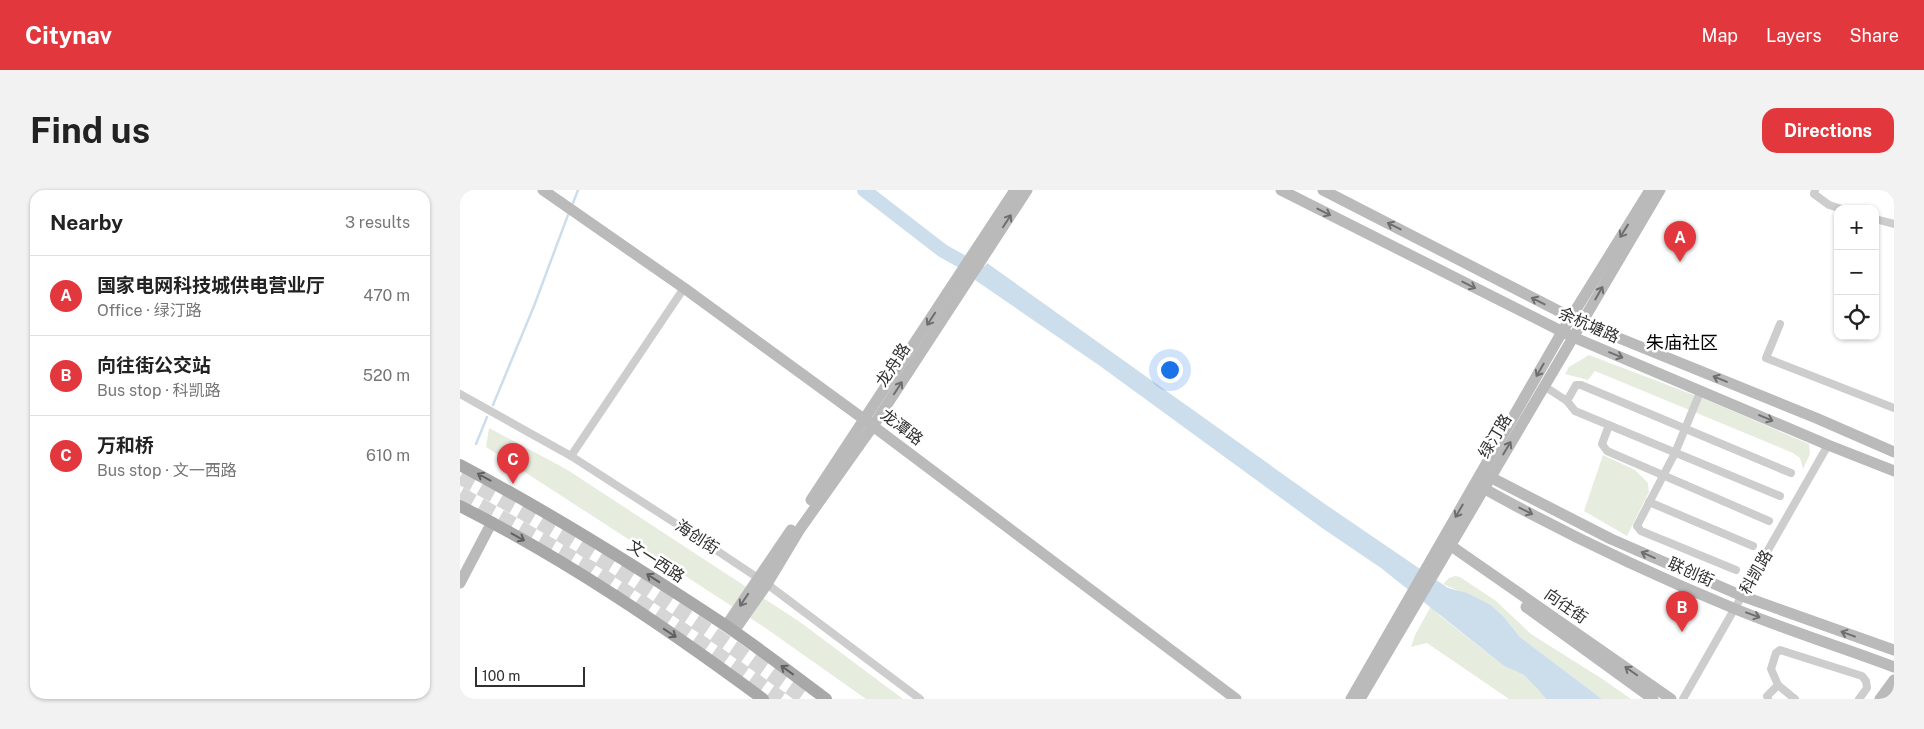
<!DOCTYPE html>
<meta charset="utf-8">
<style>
body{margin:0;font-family:"Public Sans","Noto Sans SC",sans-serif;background:#f2f2f2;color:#222}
.controls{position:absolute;right:15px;top:15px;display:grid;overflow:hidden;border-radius:10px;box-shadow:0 1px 4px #0004}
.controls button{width:45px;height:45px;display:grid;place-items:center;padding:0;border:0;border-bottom:1px solid #e0e0e0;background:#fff;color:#222;font:25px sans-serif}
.scale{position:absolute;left:15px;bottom:12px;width:110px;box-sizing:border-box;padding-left:5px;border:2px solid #303030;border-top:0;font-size:14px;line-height:18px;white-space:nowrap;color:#303030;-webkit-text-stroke:4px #fff;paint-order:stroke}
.you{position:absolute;left:709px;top:179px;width:18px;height:18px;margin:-12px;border:4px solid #fff;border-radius:50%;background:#1a73e8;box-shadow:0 0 0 8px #1a73e833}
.badge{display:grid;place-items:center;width:32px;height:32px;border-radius:50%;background:#e3373e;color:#fff;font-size:16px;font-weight:700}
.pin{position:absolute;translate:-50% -41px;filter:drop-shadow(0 1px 2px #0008)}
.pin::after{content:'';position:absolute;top:26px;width:18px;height:15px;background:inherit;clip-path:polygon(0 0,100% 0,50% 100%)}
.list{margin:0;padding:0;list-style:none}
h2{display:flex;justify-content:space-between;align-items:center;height:65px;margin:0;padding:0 20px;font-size:21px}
h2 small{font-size:16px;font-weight:400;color:#767676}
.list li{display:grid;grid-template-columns:32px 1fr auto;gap:15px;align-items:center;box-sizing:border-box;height:80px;padding:0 20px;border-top:1px solid #e0e0e0}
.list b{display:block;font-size:19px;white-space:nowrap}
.list p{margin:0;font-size:16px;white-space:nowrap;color:#767676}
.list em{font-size:16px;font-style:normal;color:#767676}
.icon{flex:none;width:28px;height:28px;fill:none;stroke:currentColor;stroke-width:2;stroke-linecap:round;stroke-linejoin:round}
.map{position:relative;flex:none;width:1434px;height:509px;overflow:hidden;border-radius:15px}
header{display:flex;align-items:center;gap:30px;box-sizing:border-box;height:70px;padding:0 25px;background:#e3373e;color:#fff}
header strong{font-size:24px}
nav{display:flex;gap:28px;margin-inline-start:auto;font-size:18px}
.intro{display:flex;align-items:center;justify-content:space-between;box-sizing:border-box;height:120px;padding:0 30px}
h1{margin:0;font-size:35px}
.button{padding:12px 22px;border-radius:15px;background:#e3373e;color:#fff;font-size:18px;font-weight:700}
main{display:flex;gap:30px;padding:0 30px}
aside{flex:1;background:#fff;border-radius:15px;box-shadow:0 1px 4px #0004}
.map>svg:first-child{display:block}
.green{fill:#e6eddf}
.water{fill:#ccdeec}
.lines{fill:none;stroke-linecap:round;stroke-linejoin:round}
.stream{stroke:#ccdeec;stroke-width:2.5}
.river{stroke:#ccdeec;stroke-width:14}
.highway-tunnel{stroke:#d6d6d6;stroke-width:15;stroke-dasharray:15 8;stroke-linecap:butt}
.street{stroke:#cdcdcd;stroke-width:8}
.secondary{stroke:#bababa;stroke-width:11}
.primary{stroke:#a8a8a8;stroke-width:12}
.oneway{stroke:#6e6e6e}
.oneway2{stroke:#606060}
.labels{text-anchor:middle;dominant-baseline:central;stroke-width:5;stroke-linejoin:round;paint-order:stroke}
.street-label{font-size:16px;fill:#303030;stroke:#fff}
.neighbourhood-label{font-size:18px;fill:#000;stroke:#fff}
</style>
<header>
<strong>Citynav</strong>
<nav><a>Map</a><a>Layers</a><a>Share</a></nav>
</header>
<div class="intro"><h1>Find us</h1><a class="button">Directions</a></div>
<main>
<aside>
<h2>Nearby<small>3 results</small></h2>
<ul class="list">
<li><span class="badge">A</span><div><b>国家电网科技城供电营业厅</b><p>Office · 绿汀路</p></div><em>470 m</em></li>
<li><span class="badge">B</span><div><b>向往街公交站</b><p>Bus stop · 科凯路</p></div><em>520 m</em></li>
<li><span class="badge">C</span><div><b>万和桥</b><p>Bus stop · 文一西路</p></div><em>610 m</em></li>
</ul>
</aside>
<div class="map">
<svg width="1434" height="509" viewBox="0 0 1434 509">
<rect width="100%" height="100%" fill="#fff"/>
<g class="green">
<polygon points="1129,165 1247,210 1349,254 1350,264 1343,279 1340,268 1333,263 1135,181 1128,190 1105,184 1109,177"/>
<polygon points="29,238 106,279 340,432 443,509 406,509 304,437 26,257"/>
<polygon points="1143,265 1175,280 1188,293 1189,302 1167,346 1124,321"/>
<polygon points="995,386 1000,387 1036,411 1071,444 1144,490 1171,509 1142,509 1060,447 1043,426 1031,415 983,394 989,388"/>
<polygon points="971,416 979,425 1044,476 1064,485 1079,499 1086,509 1049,509 967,453 951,457 955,445"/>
</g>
<polygon class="water" points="527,73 862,312 988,398 1007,403 1031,415 1043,426 1060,447 1142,509 1086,509 1078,499 1064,485 1044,476 921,378 862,338 640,176 515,90"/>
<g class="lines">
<g class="stream">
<polyline points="113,13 118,0"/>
<polyline points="33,215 74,116 108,25"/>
<polyline points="16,254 27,227"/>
</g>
<polyline class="river" points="404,0 483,61 537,91"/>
<g class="highway-tunnel">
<path d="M0,287C121,352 234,429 346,509"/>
<polyline points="0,304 132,379 233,447 321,509"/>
</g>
<g class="street">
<polyline points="1355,0 1354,4 1369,15 1382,19"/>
<polyline points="1415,29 1434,34"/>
<polyline points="1320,134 1306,168 1434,218"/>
<polyline points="1084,196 1107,211 1115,221 1320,306"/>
<polyline points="1241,200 1215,263 1177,336 1181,341 1276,380"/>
<polyline points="0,204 111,266 232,344 307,394 460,509"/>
<polyline points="1107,211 1116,195 1121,195 1331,283"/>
<polyline points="1149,235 1142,254 1147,261 1309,331"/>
<polyline points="111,266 224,98"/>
<polyline points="1189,312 1293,356"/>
<polyline points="1318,495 1335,509"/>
<polyline points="1223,509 1368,255"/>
<polyline points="1308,509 1307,506 1318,495 1311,479 1316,463 1320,460 1402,486 1406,491 1407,498 1399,509"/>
</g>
<g class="secondary">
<polyline points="83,0 224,98 405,230 776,509"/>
<polyline points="821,0 1113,147 1368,255 1434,281"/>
<polyline points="863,0 1122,133 1356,228 1434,262"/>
<polyline points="1030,287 1151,349 1282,406 1434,460"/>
<path d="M1023,298C1104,343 1188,383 1273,418C1326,440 1381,457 1434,477"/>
<polyline points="351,310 555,0"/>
<polyline points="984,351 1211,509"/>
<polyline points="0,393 32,332"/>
<polyline points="1066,417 1193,509"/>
<polyline points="266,436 331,340"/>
<polyline points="274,441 307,394 340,339 413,236 567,0"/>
<polyline points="891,509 1102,142 1190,0"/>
<polyline points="900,509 1200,0"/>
<polyline points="1420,509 1434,490"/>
</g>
<g class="primary">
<path d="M0,275C91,323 179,378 265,435C300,459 333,484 366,509"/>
<path d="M0,316C107,370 207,438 303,509"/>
</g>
</g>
<defs><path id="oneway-shaft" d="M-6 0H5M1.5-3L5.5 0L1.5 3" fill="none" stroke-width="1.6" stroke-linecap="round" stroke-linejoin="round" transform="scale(1.25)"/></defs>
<g class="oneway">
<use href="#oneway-shaft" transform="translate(864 22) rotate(27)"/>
<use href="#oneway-shaft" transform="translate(547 31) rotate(-57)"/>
<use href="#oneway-shaft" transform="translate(934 36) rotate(-153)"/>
<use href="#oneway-shaft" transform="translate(1164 41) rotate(122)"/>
<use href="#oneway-shaft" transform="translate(1009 95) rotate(27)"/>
<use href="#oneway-shaft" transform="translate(1139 103) rotate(-60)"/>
<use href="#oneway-shaft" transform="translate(1078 111) rotate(-153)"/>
<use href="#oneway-shaft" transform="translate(471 129) rotate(123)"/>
<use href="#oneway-shaft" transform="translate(1156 165) rotate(22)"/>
<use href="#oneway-shaft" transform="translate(1080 180) rotate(120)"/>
<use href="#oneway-shaft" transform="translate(1260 189) rotate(-158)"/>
<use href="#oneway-shaft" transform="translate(438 198) rotate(-57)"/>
<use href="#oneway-shaft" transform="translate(1306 228) rotate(23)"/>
<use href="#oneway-shaft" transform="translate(1047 258) rotate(-59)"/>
<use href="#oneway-shaft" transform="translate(999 321) rotate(120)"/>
<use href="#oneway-shaft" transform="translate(1066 321) rotate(27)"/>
<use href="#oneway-shaft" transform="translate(1188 365) rotate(-156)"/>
<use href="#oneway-shaft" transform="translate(284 410) rotate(124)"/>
<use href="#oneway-shaft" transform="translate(1293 425) rotate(20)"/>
<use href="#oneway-shaft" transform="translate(1388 444) rotate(-160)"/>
<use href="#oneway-shaft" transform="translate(1171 481) rotate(-145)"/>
</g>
<g class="oneway2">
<use href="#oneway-shaft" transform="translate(24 287) rotate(-152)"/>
<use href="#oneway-shaft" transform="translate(58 347) rotate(29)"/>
<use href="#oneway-shaft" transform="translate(193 388) rotate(-147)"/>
<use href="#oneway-shaft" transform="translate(210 443) rotate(34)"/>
<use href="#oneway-shaft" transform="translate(327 480) rotate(-144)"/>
</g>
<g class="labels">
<g class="street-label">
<text transform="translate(1129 135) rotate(24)">余杭塘路</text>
<text transform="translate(433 175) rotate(-57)">龙舟路</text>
<text transform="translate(442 237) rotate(37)">龙潭路</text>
<text transform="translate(1035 246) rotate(-59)">绿汀路</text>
<text transform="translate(237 347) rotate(33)">海创街</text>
<text transform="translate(196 371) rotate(33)">文一西路</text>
<text transform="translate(1231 382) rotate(24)">联创街</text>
<text transform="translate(1296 382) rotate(-60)">科凯路</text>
<text transform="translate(1106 416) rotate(35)">向往街</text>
</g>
<g class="neighbourhood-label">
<text x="1222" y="152">朱庙社区</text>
</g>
</g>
</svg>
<div class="controls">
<button>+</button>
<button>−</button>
<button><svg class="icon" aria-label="locate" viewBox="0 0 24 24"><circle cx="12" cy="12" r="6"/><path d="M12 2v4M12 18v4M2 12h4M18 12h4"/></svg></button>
</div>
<div class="scale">100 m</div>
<div class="you"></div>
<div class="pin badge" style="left:1220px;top:72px">A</div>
<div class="pin badge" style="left:1222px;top:442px">B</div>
<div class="pin badge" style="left:53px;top:294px">C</div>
</div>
</main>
